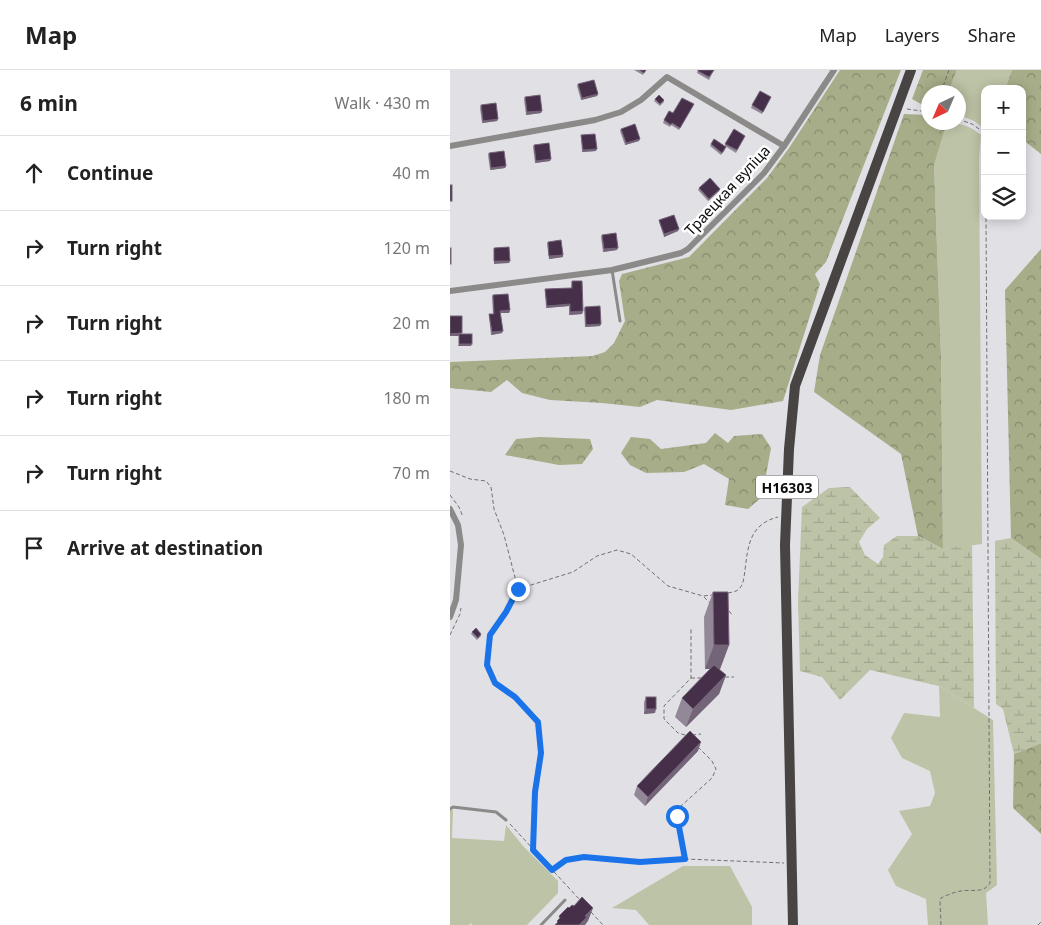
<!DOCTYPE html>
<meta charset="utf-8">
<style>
body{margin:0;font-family:"Noto Sans",sans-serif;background:#f6f6f6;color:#222}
.controls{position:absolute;right:15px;top:15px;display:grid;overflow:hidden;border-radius:10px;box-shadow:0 2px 12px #0003}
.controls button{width:45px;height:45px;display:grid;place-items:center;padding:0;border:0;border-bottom:1px solid #e0e0e0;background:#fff;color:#222;font:25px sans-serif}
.compass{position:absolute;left:471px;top:15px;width:45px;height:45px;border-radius:50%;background:#fff;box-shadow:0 2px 12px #0003;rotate:224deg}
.stop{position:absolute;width:15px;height:15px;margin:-11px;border:4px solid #1a73e8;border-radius:50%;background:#fff}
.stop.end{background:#1a73e8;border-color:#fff;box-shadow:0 1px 5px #0008}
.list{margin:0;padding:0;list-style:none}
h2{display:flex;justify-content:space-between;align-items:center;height:65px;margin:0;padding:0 20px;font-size:21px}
h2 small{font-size:16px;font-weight:400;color:#767676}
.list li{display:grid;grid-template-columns:32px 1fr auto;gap:15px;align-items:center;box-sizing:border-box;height:75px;padding:0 20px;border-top:1px solid #e0e0e0}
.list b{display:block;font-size:19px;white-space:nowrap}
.list em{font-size:16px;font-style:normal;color:#767676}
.icon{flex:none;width:28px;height:28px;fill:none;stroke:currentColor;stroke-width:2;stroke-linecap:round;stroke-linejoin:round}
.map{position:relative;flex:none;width:591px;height:855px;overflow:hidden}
header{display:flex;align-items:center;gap:30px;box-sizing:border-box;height:70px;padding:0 25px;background:#fff;border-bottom:1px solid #e0e0e0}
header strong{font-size:24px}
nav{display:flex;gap:28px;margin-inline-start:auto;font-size:18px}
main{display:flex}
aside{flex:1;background:#fff}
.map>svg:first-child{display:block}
.green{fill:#bdc3a6}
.forest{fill:url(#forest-crowns)}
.wetland{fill:url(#wetland-marsh)}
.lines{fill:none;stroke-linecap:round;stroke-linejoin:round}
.path{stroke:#717173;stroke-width:1;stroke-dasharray:4 2.5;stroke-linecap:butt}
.service{stroke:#8c8989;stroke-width:3}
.minor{stroke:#8c8989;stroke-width:6}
.primary{stroke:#484443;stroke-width:10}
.wall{fill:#928897}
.shaded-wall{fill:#746478}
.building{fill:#452f49;stroke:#746478}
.route{stroke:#1a73e8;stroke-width:6}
.labels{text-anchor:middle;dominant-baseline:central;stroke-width:5;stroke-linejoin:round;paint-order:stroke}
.shield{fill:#fff;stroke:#555556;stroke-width:1}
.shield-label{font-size:14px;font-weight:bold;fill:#0c0c0d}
.street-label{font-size:15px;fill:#0c0c0d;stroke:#fff}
</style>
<header>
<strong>Map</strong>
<nav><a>Map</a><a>Layers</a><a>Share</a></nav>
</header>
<main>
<aside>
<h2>6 min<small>Walk · 430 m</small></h2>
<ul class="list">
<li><svg class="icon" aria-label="ahead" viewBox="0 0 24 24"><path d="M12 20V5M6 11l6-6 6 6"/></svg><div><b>Continue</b></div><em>40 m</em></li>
<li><svg class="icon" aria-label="right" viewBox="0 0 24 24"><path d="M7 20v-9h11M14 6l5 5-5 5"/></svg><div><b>Turn right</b></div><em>120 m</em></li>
<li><svg class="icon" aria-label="right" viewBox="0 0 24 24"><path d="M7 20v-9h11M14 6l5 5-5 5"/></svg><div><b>Turn right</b></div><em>20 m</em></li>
<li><svg class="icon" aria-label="right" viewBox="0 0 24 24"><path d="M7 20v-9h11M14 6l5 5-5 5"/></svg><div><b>Turn right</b></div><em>180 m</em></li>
<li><svg class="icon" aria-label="right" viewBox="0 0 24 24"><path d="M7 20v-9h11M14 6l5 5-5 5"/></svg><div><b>Turn right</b></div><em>70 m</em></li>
<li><svg class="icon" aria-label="arrive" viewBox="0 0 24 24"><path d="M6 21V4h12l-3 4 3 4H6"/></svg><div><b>Arrive at destination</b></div></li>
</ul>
</aside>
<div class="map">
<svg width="591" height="855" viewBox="0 0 591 855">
<defs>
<pattern id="forest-crowns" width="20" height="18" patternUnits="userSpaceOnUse" patternTransform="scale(1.25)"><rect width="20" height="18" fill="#a6ad88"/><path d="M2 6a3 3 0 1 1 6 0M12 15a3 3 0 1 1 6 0" fill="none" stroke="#868b6e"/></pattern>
<pattern id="wetland-marsh" width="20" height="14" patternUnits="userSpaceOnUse" patternTransform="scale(1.25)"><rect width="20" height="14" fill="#bdc3a6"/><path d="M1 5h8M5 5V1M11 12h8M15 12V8" fill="none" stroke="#a1a68e"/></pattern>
</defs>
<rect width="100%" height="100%" fill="#e0e0e5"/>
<g class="green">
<polygon points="507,0 562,0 555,19 535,19 535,55 532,57 524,51 509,45 508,22 500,22 501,15"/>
<path d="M497,53C512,53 520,56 531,65L529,88L532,474L493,479L491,287L484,95Z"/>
<polygon points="489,616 543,650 547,815 536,823 538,855 478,855 476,829 446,816 438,800 462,764 449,741 480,736 485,723 480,701 452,688 441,668 454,643 490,647"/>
<polygon points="0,740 3,740 2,768 54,771 56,755 73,776 108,811 108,823 77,855 22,855 21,853 19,855 0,855"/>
<polygon points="233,796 280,796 302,837 302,855 199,855 186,840 162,838"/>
</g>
<g class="forest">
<polygon points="390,0 451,0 376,192 365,204 370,214 333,331 281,340 207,330 190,337 152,333 100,330 72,323 57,310 41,322 0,318 0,292 143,286 155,282 164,273 175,251 169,211 172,204 239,187 317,108 339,78"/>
<polygon points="473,0 507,0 501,15 500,22 478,22 478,38 462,29"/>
<polygon points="562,0 591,0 591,84 572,69 572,19 555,19"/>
<polygon points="454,44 478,45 478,52 497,53 484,95 491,287 493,479 468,466 451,384 364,322 370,285"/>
<polygon points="591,179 591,489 561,468 555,220"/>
<polygon points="265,363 278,373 284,366 312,364 321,378 312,427 298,439 275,435 279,409 254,394 234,402 196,403 180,395 171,383 181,367 200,369 211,379 256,373"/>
<polygon points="90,367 140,369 143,379 132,394 109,395 55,385 66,369"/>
<polygon points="591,673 591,764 563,738 564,684"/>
</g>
<g class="wetland">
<polygon points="400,417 430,448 417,459 409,472 415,485 428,494 433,487 434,475 447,466 468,466 493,479 522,474 524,638 489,616 420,600 390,630 372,607 350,601 348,532 352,437 379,418"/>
<polygon points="561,468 591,489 591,673 564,684 553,639 546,634 545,471"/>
</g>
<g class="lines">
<g class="path">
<polyline points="491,22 499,0"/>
<polyline points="457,39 478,42"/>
<polyline points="508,49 522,54 535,63"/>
<polyline points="0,401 20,409 36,411 41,417 44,439 54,465 68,519 57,542 40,565 37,595 45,613 65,627 88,652 91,683 85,722 83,780"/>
<polyline points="0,425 9,437 13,447"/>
<polyline points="68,519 123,502 147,486 167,480 181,484 218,516 253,526 262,525"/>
<path d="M278,523C282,522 286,522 289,519C294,514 294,506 295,500C298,475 300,454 328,447"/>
<polyline points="254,527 260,533"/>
<polyline points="279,541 283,546"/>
<polyline points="0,565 10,544 11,538"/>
<polyline points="275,607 284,607"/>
<polyline points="241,608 254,608"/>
<polyline points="235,665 228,663 214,649 214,636 241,608 241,559"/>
<polyline points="242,665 251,664"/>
<polyline points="60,754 130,830"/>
<polyline points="235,788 227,746 231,736 262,708 266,699 262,691 248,677"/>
<polyline points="102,800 116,790 135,787 189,792 235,789 334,793"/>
<polyline points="141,842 153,855"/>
<path d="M491,855L490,831L491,828C497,825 504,822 511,821C522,819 533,824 540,813L536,146"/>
<polyline points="588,855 591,852"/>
</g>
<g class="service">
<polyline points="162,200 170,251"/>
<polyline points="0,739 3,737 46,742 56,750"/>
<polyline points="91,855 115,830"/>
</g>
<g class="minor">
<polyline points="0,76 145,50 171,42 191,30 217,7 334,76"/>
<polyline points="0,221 162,200 231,183 238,179 314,103 334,76 384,0"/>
<polyline points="0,439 8,455 11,475 6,530 0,547"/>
</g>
<polyline class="primary" points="343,855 335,475 339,379 345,316 461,0"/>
</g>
<g class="wall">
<polygon points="184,0 196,0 193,5"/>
<polygon points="248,0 264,0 259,10 247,3"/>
<polygon points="128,14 148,24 147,26 131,30 127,16"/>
<polygon points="75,27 91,43 76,45 74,29"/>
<polygon points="321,27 312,44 301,38 302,35"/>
<polygon points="205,29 214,30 214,32 210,36 204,31"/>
<polygon points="31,35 48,49 47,51 32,53 30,38"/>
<polygon points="243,36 229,60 221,55 220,57 213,53 214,50 223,43"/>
<polygon points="171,59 189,71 175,75 170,61"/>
<polygon points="131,65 146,81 132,82 131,67"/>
<polygon points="295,66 286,83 275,76 275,74"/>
<polygon points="261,74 275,80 271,85 260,76"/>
<polygon points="84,75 101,89 100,91 85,93 83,77"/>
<polygon points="39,83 56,96 55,98 40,100 38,85"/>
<polygon points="249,118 270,119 269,121 258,131 248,120"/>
<polygon points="209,150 229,159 228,161 214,167 209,152"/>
<polygon points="152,165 167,180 153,182 151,167"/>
<polygon points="98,172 113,185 113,187 99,189 97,174"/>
<polygon points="122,211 133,241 132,244 119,245 119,236 96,238 95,222 95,219 121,218"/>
<polygon points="43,225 60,240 59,243 50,243 52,263 41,265 39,247 39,244 43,244 42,227"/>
<polygon points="135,237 150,256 135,257 134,239"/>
<polygon points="263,522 279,575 270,599 269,599 276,605 269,624 236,657 225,647 232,628 260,599 255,599 254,547"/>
<polygon points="22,562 31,564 31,566 27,570 21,564"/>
<polygon points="196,627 205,643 194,644 194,632"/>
<polygon points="248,681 195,736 184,725 187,716"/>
</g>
<g class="shaded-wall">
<polygon points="148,24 147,26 131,30 132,28"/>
<polygon points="92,41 91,43 76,45 77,42"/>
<polygon points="48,49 47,51 32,53 33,51"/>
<polygon points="190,69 189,71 175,75 176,73"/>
<polygon points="147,79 146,81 132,82 133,80"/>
<polygon points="101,89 100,91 85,93 86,91"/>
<polygon points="56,96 55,98 40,100 41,98"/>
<polygon points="270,119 269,121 258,131 259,129"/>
<polygon points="229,159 228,161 214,167 214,164"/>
<polygon points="168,178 167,180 153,182 154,179"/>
<polygon points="113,185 113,187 99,189 99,186"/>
<polygon points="44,191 60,191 59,193 44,194"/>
<polygon points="120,234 119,236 96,238 97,236"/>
<polygon points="60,240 59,243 49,243 50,241"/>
<polygon points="133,241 132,244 119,245 120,242"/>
<polygon points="151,254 150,256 135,257 136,255"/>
<polygon points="53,261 52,263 41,265 42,262"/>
<polygon points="12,263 9,264 9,266 0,266 0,264"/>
<polygon points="9,274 22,274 21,276 8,276"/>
<polygon points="264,575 279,575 270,599 255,599"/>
<polygon points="276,605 269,624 236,657 243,639"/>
<polygon points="196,639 206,639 205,643 194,644"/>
<polygon points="251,672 248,681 195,736 198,727"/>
<polygon points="143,838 138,851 135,855 129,855 135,846"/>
</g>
<g class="building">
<polygon points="189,0 196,0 194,3"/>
<polygon points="248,0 264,0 259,7 248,1"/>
<polygon points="144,10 148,24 132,28 128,14"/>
<polygon points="310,21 321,27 313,42 302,35"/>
<polygon points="90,25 92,41 77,42 75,27"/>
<polygon points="209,25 214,30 210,34 205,29"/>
<polygon points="232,28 244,34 230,58 222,53 221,55 214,50 219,41 223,43"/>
<polygon points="46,33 48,49 33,51 31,35"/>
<polygon points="185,54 190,69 176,73 171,59"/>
<polygon points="284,59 295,66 287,80 275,74"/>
<polygon points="145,64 147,79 133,80 131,65"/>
<polygon points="264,69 276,77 272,83 261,74"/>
<polygon points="99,73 101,89 86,91 84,75"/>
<polygon points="54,81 56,96 41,98 39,83"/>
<polygon points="260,108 270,119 259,129 249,118"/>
<rect x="0" y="115" width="2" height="16"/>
<polygon points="224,145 229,159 214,164 209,150"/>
<polygon points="166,163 168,178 154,179 152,165"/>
<polygon points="111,170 113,185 99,186 98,172"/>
<polygon points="59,177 60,191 44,191 44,178"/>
<rect x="0" y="178" width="1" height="16"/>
<polygon points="122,211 132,211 133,241 120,242 120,234 97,236 95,219 122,218"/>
<polygon points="58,224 60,240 50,241 53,261 42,262 39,244 44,244 43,225"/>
<polygon points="150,236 151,254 136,255 135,237"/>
<polygon points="0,246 12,246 12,263 0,264"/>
<rect x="9" y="264" width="13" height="10"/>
<polygon points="263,522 278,522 279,575 264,575"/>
<polygon points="26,558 31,564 28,568 22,562"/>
<polygon points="264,595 276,605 243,639 232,628"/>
<rect x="196" y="627" width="10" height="12"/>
<polygon points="240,661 251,672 198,727 187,716"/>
<polygon points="132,827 143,838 135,846 137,847 129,855 105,855 108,852 107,851 110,848 109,846 118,837 119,838 122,835 124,836"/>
</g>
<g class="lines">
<polyline class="route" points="68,519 56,542 40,565 37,595 45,613 65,627 88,652 91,683 85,722 83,780 102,800 116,790 134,787 190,792 235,789 227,746"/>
</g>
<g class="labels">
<rect class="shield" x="306" y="405.5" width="62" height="23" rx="4"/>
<g class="shield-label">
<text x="337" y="417">Н16303</text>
</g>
<g class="street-label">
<text transform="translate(277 120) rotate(-47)">Траецкая вуліца</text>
</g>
</g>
</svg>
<div class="controls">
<button>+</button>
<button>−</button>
<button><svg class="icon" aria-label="layers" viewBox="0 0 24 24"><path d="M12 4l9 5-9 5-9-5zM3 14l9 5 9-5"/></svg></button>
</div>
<svg class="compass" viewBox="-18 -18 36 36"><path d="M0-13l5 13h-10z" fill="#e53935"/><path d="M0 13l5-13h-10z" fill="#767676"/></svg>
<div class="stop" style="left:227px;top:746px"></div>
<div class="stop end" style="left:68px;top:519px"></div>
</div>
</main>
